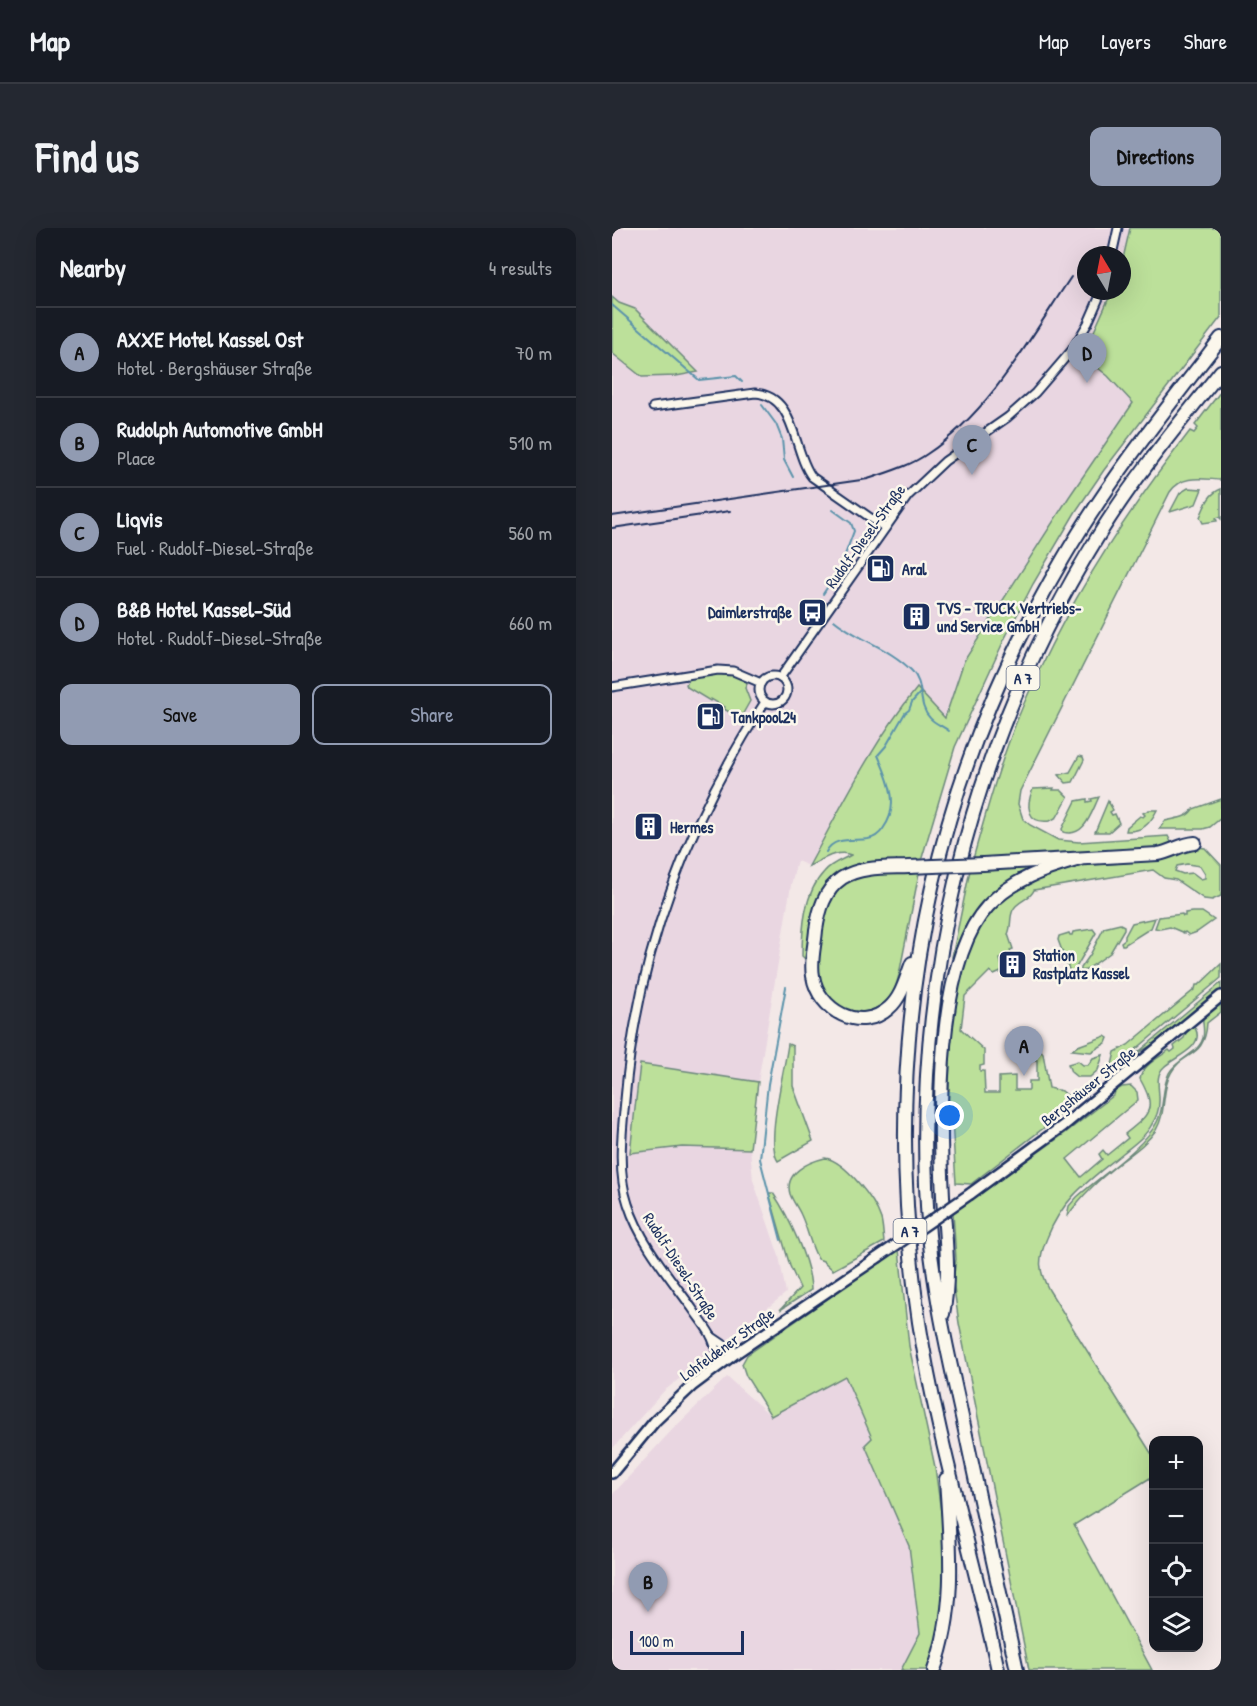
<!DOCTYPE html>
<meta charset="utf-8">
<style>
body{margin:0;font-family:"Patrick Hand",sans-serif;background:#242831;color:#f1f3f6}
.controls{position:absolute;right:18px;bottom:18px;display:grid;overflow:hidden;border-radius:12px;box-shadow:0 6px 24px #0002}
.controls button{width:54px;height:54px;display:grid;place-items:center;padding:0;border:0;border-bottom:2px solid #363941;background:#171b24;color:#f1f3f6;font:30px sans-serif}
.compass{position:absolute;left:465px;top:18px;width:54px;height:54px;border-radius:50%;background:#171b24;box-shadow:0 6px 24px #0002;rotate:350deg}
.scale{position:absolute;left:18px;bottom:15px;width:114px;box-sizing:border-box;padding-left:6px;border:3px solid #1b2f5e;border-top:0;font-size:16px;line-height:21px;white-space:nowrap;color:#1b2f5e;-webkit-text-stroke:4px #fbf7ec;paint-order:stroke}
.you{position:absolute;left:338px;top:888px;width:21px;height:21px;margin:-15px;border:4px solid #fff;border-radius:50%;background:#1a73e8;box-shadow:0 0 0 9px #1a73e833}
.badge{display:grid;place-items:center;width:39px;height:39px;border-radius:50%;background:#919bb2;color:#111;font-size:20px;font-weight:700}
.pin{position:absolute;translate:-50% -50px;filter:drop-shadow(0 2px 3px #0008)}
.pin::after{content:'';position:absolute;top:32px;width:21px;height:18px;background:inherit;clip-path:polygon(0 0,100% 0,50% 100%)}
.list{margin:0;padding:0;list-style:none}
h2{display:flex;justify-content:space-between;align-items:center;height:78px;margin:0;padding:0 24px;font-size:26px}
h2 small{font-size:20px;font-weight:400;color:#9ea1a6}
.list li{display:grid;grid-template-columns:39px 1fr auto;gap:18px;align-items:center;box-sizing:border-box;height:90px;padding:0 24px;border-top:2px solid #363941}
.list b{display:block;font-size:22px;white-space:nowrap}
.list p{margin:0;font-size:20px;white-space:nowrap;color:#9ea1a6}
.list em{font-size:20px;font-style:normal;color:#9ea1a6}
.actions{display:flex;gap:12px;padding:18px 24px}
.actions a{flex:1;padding:14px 0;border:2px solid #919bb2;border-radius:12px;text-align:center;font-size:21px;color:#919bb2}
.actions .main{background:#919bb2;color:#111}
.icon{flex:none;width:33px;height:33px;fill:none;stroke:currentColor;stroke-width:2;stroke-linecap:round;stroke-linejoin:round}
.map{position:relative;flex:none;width:609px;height:1442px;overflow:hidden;border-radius:12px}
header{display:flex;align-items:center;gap:36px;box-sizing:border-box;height:84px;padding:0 30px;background:#171b24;border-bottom:2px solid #363941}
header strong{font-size:28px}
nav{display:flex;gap:33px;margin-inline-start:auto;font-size:21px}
.intro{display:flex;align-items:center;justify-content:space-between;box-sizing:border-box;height:144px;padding:0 36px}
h1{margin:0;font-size:42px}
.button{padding:15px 27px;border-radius:12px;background:#919bb2;color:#111;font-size:21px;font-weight:700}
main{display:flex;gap:36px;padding:0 36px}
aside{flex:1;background:#171b24;border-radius:12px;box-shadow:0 6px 24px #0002}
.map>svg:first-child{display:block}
.built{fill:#e9d6e1}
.green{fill:#bce09a;stroke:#6c887c;stroke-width:1.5;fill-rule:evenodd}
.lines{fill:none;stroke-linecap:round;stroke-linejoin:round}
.stream{stroke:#5b93ab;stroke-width:2}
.street-casing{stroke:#1b2f5e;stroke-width:11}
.secondary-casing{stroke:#1b2f5e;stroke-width:14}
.highway-casing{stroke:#1b2f5e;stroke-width:16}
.street{stroke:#fbf7ec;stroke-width:7}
.secondary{stroke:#fbf7ec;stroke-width:9}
.highway{stroke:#fbf7ec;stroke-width:12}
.rail{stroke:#1b2f5e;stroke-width:2}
.secondary-bridge-casing{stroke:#1b2f5e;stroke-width:14;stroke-linecap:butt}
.highway-bridge-casing{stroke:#1b2f5e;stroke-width:16;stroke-linecap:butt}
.secondary-bridge{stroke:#fbf7ec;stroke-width:9}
.highway-bridge{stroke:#fbf7ec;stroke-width:12}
.labels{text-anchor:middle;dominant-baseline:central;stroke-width:5;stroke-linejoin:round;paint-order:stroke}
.shield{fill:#fbf7ec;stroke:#5e6b89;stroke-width:1.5}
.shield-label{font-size:15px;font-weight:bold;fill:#1b2f5e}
.street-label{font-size:16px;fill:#1b2f5e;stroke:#fbf7ec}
.poi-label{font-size:16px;font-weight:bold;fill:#1b2f5e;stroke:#fbf7ec;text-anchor:start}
</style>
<header>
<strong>Map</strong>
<nav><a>Map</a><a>Layers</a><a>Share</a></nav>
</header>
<div class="intro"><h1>Find us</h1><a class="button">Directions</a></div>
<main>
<aside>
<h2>Nearby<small>4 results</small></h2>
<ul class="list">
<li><span class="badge">A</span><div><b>AXXE Motel Kassel Ost</b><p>Hotel · Bergshäuser Straße</p></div><em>70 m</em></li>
<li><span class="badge">B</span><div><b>Rudolph Automotive GmbH</b><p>Place</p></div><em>510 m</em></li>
<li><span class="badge">C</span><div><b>Liqvis</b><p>Fuel · Rudolf-Diesel-Straße</p></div><em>560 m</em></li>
<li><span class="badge">D</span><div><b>B&amp;B Hotel Kassel-Süd</b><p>Hotel · Rudolf-Diesel-Straße</p></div><em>660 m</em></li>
</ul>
<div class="actions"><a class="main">Save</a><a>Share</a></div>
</aside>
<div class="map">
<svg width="609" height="1442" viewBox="0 0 609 1442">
<rect width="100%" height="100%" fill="#f3e8e7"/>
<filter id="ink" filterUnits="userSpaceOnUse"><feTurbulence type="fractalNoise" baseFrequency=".0167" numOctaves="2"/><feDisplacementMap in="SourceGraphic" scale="12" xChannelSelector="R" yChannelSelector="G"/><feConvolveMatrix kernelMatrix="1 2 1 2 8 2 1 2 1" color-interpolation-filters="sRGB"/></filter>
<g filter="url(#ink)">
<g class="built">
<polygon points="0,0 518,0 510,35 510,27 474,27 474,63 500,63 471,128 496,148 521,175 457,269 352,432 333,490 306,460 249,541 197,638 185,633 179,657 146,854 138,921 141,952 167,1028 174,1065 52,1163 0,1221"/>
<polygon points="233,1147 260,1211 254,1217 297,1318 308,1405 289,1442 0,1442 0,1267 60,1202 115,1149 159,1188"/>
</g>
<g class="green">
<path d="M518,0H609V89L492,242L464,283L421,356L393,410L343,519L309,633L228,646L195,733L190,728C190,701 192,665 212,644C219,635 230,632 239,627C225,621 210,632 197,638C230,577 261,514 305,460L333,490L352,433L457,269L521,175L496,148L471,128L500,63H510V35Z"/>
<polygon points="0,69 7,75 23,81 86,144 64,148 30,149 0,125"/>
<path d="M609,163V252C590,251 570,246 558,264L408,563L406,576L411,591L418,597L446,612L467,614L556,608L559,614L551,622L361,631C377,574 393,516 418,462C459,369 515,284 578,203L582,205L586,200L583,197Z"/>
<polygon points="576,260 590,261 584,276 558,284 568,265"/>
<path d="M609,261V291L607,289L604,290L605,293L591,295L588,289C593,278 596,266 609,261Z"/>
<polygon points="108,445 118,446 136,454 133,460 138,473 129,489 124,488 112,481 113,479 99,471 98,473 75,459 74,456 78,450"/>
<polygon points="467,528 471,529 472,532 461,554 454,555 447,547 458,544"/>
<path d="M442,560L441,562H449L456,569L445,589L438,593C414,596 414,577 421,561Z"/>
<path d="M487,569C479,585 473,610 451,604L450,601L464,573L475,571V574L480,573L479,571Z"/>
<path d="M609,571V590L598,599L591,601H547L553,593C563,590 575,591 581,581Z"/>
<polygon points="496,573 501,582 498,584 500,587 503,586 507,595 497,604 483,604"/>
<path d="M545,582C538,596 530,604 514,603L515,599L528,588L531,589L533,587L531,585L537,582Z"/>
<path d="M580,618L593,620L609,637V668L600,672L592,671L564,652L552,650L541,642L422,662C418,672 406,672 401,682C397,690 400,698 396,706L401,721L398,722L400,728L388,731L391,743L382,747L378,743L353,768L349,801L372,822V837L368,838V843H372L373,865H387V849L403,848V862H417V853H425V832H417L416,824L424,816L431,825L437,860L450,863L464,875L359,956L344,955L340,892L336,887C338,825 338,735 377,684C393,663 421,650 446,642C471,634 501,638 527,633C545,629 563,623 580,618ZM575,636L588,638L593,646V650L589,651L581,645L571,646L563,643L565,638Z"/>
<polygon points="417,639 418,642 400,652 343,729 340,729 358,642"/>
<path d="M307,645L287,747C284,758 281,768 272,775C254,790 224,786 212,765C201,743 208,687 221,667C226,661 232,656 239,652C258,643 286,646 307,645Z"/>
<polygon points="580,684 590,684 602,692 585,704 577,707 573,704 572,705 558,699 548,701 543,700 547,689 570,686 571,688 573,688 573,685"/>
<polygon points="543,690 539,700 512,717 510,717 509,714 513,711 513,708 520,695"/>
<polygon points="508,696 512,698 512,701 498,725 474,742 469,743 469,740 478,727 492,700"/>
<polygon points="481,701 484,705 462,743 458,744 446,712 447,708 457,705 458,707 460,707 461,704"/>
<polygon points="609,736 609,750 510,833 498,846 503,824 516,817 583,761 584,757 587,757"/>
<polygon points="609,755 609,762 542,816 524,826 525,828 519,833 520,835 501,851 511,837"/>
<path d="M609,773V784L595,795C593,831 572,822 559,845C549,861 555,884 544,902C535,915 522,924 510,933C489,950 470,966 455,989L457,978L465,969C488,948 532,920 545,894C553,879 549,861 557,845C565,830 586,827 591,810C593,802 590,795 591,787Z"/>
<path d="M576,800H583C594,819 562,829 552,839C542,848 548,863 547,874C547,881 544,890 540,896C534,908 521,917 511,925C478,952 451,969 435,1010C426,1031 426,1042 437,1062L541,1228V1252L538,1250L462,1297L540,1442H417L347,1095L341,1053L344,1031L341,985L452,906L502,867L503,863L510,859L519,858L525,864L526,872L455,931L469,949L490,931L487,926L491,922L495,927L516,910L513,906C538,886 545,881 528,851C531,836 546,831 557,822L559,824L563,821L562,818L572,810Z"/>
<polygon points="493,808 496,810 494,815 479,824 460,822 466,818"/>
<path d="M176,816L181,818V858L201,913L166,933C153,915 173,841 176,816Z"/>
<polygon points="491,827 486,842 478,849 465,849 459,844 456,836 466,833 471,837 476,837 481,830"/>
<polygon points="28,836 146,854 138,921 70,919 18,925"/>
<path d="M213,930C233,933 263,972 269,991C271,998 271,1007 272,1014L221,1042L211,1033L206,1031C198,1017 196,1002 189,987C186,980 181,974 178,966C172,945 196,934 213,930Z"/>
<path d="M157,965H161C176,987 199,1035 199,1062L168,1082L188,1060L178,1038Z"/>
<polygon points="287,1021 297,1118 323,1239 335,1329 332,1391 318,1442 289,1442 308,1405 297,1318 253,1217 260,1210 233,1148 159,1188 134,1148 130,1136 135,1127"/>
</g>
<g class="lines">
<g class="stream">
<polyline points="0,77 87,152 124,148 130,154"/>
<polyline points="150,177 164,196 170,211 172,232 181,249"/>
<polyline points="211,366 228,340 242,303 239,295 221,282"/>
<path d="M222,392C246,412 278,420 300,443C313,456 305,477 318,490C322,495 332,499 337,503"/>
<path d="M214,624C222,608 241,613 256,611C262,610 267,607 271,601C289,577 276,551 266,527L274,518L293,485L297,482L300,474L308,465"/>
<polyline points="169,1012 148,931 156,856 174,759"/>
</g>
<defs>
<g id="street">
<polyline points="500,27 506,0"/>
<path d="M41,179L143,165C185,168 180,223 200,249L273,300"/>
<circle cx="161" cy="462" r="14"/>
<polyline points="168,450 296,268 333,233 396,189 423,165 460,122 476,95 490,63"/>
<polyline points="0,459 106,442 121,443 149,455"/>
<polyline points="99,1108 124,1125"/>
<path d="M108,1136C105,1127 103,1115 98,1106C93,1097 86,1089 80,1080C57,1048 28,1014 16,976C5,944 10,905 13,872C25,728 75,594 153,474"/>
</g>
<g id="secondary">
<polyline points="358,966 451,898 609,768"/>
<polyline points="0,1245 43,1193 80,1158 124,1125 265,1030"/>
</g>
<g id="highway">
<path d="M371,636L546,626C559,624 569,616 583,615"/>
<path d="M297,639C275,640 249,638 230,650C212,662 207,683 204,702C203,717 198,733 201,748C206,782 248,806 277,780C290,769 294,750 300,735"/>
<path d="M331,1086C339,1047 333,1007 331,968C327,893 323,735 376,678C401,651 433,641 468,631"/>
<path d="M322,1442C345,1379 338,1316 334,1251"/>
<path d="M386,1442C361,1326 325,1212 307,1094C267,823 312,567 451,331C497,252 553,182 609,110"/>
<path d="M405,1442C387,1361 369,1279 352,1198C338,1134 323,1071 317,1007C297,763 356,518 485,310C521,251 566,197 609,143"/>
</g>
</defs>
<use href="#street" class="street-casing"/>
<use href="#secondary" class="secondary-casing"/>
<use href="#highway" class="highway-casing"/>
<use href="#street" class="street"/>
<use href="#secondary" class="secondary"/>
<use href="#highway" class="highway"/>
<g class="rail">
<path d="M0,288L256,251C276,244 298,238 315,226C378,184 418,110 459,49"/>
<polyline points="0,300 118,283"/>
</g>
<defs>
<polyline id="secondary-bridge" points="265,1030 358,966"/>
<polyline id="highway-bridge" points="297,639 371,636"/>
</defs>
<use href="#secondary-bridge" class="secondary-bridge-casing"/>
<use href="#highway-bridge" class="highway-bridge-casing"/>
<use href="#secondary-bridge" class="secondary-bridge"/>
<use href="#highway-bridge" class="highway-bridge"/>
</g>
</g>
<defs>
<symbol id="fuel-square" viewBox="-11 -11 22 22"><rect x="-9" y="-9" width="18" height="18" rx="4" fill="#1b2f5e" stroke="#fbf7ec"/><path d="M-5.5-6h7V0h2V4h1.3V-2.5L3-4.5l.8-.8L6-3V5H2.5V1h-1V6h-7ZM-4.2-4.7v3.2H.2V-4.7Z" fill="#fff"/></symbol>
<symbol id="bus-square" viewBox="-11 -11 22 22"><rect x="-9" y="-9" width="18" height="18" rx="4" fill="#1b2f5e" stroke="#fbf7ec"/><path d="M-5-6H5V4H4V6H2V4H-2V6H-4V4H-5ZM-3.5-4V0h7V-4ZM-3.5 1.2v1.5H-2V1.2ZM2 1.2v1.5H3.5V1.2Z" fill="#fff"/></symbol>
<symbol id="building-square" viewBox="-11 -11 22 22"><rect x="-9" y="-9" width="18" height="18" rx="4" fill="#1b2f5e" stroke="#fbf7ec"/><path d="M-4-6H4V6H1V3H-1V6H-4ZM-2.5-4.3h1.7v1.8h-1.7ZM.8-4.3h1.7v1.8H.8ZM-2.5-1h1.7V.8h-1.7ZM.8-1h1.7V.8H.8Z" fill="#fff"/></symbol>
</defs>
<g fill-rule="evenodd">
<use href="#fuel-square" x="252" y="324" width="33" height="33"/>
<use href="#bus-square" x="184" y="368" width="33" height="33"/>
<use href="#building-square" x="288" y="372" width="33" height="33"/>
<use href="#fuel-square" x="82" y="472" width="33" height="33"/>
<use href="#building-square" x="20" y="582" width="33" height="33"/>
<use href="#building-square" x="384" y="720" width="33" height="33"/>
</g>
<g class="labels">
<g class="shield">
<rect x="394.5" y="438" width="33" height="24" rx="4.5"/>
<rect x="281.5" y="991" width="33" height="24" rx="4.5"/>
</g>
<g class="shield-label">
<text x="411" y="450">A 7</text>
<text x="298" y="1003">A 7</text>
</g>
<g class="street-label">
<text transform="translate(253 308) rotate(-54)">Rudolf-Diesel-Straße</text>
<text transform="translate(476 858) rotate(-39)">Bergshäuser Straße</text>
<text transform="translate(69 1038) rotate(57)">Rudolf-Diesel-Straße</text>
<text transform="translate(115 1116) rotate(-36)">Lohfeldener Straße</text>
</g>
<g class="poi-label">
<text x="290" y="341">Aral</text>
<text x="325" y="380">TVS - TRUCK Vertriebs-<tspan x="325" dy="18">und Service GmbH</tspan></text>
<text x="180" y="384" text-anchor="end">Daimlerstraße</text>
<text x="119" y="489">Tankpool24</text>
<text x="58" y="599">Hermes</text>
<text x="421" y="727">Station<tspan x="421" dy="18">Rastplatz Kassel</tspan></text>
</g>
</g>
</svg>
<div class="controls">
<button>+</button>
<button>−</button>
<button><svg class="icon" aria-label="locate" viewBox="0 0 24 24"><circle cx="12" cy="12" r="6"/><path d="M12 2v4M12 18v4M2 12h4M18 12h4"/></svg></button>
<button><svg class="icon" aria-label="layers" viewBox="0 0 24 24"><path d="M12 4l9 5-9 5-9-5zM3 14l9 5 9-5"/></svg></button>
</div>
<svg class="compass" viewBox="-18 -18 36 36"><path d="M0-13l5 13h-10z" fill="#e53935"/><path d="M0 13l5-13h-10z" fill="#9ea1a6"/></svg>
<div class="scale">100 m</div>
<div class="you"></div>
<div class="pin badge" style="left:412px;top:848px">A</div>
<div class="pin badge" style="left:36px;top:1384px">B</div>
<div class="pin badge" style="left:360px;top:247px">C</div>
<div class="pin badge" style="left:475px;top:155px">D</div>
</div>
</main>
